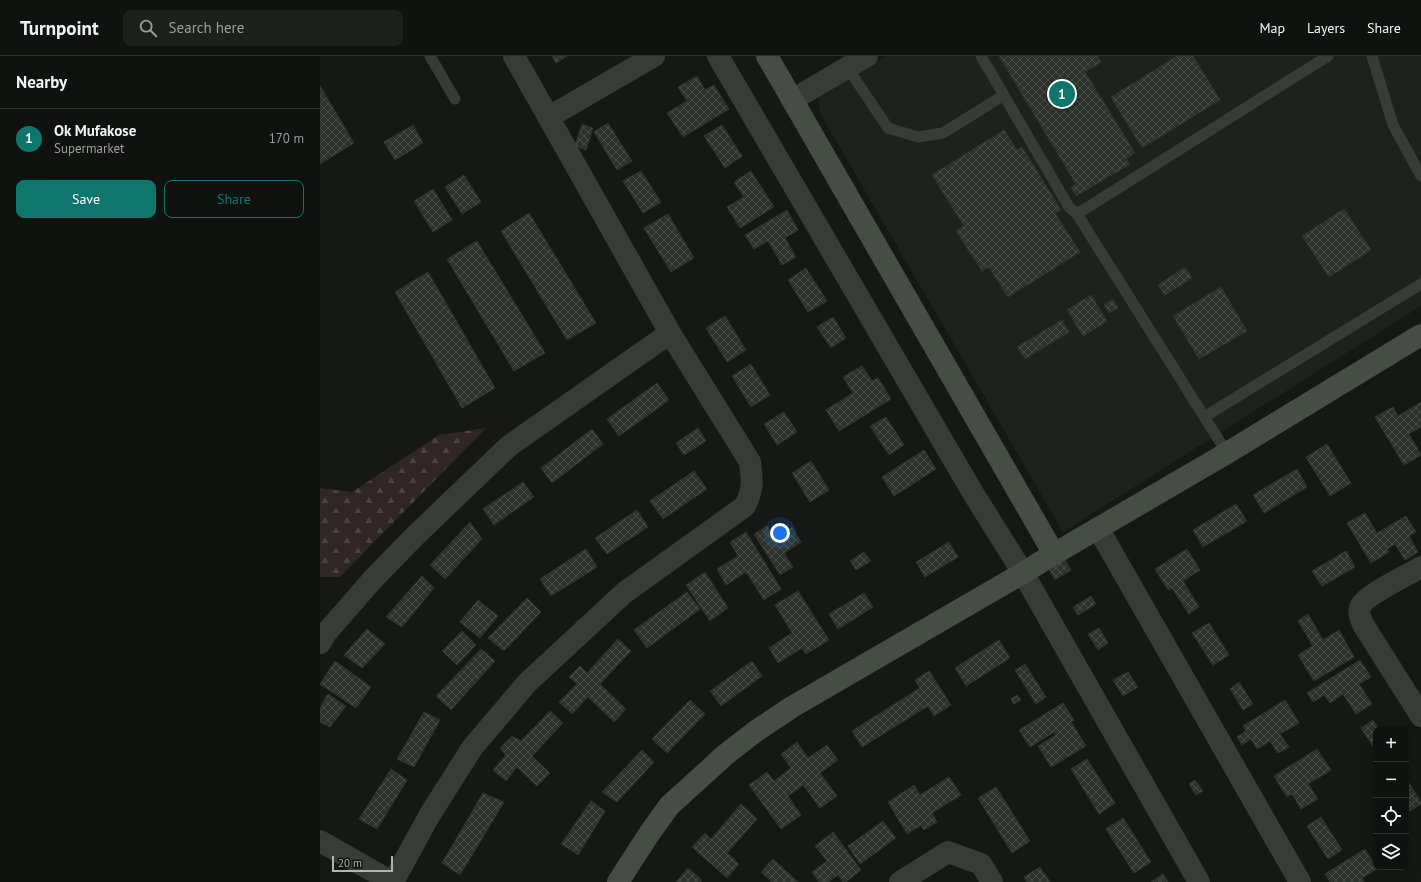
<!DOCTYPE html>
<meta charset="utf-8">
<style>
body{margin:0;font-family:"PT Sans",sans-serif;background:#1e201e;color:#f1f3f6}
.controls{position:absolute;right:12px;bottom:12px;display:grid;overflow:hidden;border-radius:8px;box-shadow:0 4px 16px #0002}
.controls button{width:36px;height:36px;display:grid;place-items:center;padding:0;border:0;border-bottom:1px solid #303230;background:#101210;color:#f1f3f6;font:20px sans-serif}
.scale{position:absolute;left:12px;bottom:10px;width:61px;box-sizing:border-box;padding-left:4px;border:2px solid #acb9a6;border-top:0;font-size:11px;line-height:14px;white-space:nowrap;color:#acb9a6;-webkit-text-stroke:3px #111311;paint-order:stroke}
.you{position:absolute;left:460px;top:477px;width:14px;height:14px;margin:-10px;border:3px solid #fff;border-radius:50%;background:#1a73e8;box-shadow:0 0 0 6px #1a73e833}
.badge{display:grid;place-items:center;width:26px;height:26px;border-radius:50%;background:#0f766e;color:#fff;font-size:13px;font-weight:700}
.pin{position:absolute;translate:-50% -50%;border:2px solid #fff;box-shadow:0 1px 4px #0006}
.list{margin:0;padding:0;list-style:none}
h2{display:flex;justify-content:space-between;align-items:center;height:52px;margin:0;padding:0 16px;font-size:17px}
h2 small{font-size:13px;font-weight:400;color:#9c9e9f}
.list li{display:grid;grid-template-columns:26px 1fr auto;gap:12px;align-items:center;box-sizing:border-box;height:60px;padding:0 16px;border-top:1px solid #303230}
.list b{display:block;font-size:15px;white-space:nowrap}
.list p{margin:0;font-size:13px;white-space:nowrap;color:#9c9e9f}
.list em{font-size:13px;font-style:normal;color:#9c9e9f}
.actions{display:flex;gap:8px;padding:12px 16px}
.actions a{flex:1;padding:9px 0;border:1px solid #0f766e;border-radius:8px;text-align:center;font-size:14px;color:#0f766e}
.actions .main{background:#0f766e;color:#fff}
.icon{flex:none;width:22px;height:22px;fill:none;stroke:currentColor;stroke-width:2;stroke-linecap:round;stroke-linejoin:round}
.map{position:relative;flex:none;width:1101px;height:826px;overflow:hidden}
header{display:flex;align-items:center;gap:24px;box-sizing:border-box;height:56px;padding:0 20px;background:#101210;border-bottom:1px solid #303230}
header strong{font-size:19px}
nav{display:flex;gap:22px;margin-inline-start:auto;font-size:14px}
.search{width:280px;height:36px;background:#1e201e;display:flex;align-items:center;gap:10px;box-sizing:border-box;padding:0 14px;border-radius:8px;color:#9c9e9f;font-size:15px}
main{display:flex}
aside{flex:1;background:#101210}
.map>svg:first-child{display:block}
.built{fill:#1e221e}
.forest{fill:url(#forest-firs)}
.building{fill:url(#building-cross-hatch);stroke:#2f342f}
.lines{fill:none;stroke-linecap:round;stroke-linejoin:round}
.lane{stroke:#373d36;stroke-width:11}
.street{stroke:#373d36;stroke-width:22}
.secondary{stroke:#464d44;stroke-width:22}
</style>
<header>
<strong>Turnpoint</strong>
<div class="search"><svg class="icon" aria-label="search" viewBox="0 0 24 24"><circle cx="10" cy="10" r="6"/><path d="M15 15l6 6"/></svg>Search here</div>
<nav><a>Map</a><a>Layers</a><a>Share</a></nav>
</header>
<main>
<aside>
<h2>Nearby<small></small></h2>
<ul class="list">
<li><span class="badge">1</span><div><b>Ok Mufakose</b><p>Supermarket</p></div><em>170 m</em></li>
</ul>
<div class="actions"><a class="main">Save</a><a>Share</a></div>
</aside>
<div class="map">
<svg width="1101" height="826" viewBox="0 0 1101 826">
<defs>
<pattern id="forest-firs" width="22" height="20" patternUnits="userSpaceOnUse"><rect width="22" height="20" fill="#302625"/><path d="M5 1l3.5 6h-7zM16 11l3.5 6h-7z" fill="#4b4342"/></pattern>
<pattern id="building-cross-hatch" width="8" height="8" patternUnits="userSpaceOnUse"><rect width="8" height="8" fill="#2d322d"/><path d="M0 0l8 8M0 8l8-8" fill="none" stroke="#494e48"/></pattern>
</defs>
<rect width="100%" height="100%" fill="#161816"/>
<polygon class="built" points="566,0 1101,0 1101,250 743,476 500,57 498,40"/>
<polygon class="forest" points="166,372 20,521 0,521 0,432 32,436 119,379"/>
<g class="building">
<polygon points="232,0 247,0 236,7"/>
<polygon points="679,0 777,0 781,6 765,16 815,97 806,103 810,108 756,140 751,131 756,128"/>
<polygon points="857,0 873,0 900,44 822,92 791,41"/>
<polygon points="377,20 385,34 394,29 409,53 363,81 347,57 367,45 358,31"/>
<polygon points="0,30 34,87 0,108"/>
<polygon points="288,67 312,105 297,114 274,76"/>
<polygon points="262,68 273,72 266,94 255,90"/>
<polygon points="93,69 103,87 75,104 64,86"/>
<polygon points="402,69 422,100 405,112 384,80"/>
<polygon points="684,74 697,94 702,91 741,154 735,157 760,196 688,241 669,211 662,215 636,175 644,170 612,119"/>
<polygon points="321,115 341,146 323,157 303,125"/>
<polygon points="431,115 454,151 420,172 407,151 424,141 414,126"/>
<polygon points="144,119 161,146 142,158 125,131"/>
<polygon points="113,133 132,164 113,176 94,145"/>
<polygon points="1024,153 1051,194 1009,221 982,180"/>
<polygon points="467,154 478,174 465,182 476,201 462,209 448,185 434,193 425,179"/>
<polygon points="209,157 276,267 247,284 181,175"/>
<polygon points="348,158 374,202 351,216 324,172"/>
<polygon points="157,185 225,297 194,315 127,203"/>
<polygon points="865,211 872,222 845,239 838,229"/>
<polygon points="486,212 507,245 488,256 468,224"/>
<polygon points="108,216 175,332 142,352 75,236"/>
<polygon points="901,231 927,275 879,303 853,260"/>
<polygon points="771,239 787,265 763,280 747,254"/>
<polygon points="793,243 798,252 789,257 784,249"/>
<polygon points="405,260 426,294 407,306 386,272"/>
<polygon points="513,261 526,282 511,292 497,271"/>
<polygon points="742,264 749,276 705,303 697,291"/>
<polygon points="431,308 450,339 431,351 412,320"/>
<polygon points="542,310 552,325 558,322 571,343 519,375 506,354 533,337 523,321"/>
<polygon points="337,327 349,344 299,380 287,363"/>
<polygon points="1101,346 1101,371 1089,378 1101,399 1084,409 1055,361 1073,351 1078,360"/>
<polygon points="464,356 477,376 457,389 444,368"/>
<polygon points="566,361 584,389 569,399 550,370"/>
<polygon points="378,372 386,385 364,399 356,387"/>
<polygon points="272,373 283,388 232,427 221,412"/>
<polygon points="1007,388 1031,427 1010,440 986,401"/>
<polygon points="604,394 616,413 574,440 562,421"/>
<polygon points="491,405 509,434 490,446 472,417"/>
<polygon points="977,413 987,431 944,457 933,439"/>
<polygon points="374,415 387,433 343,463 330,445"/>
<polygon points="203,426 214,441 174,469 163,453"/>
<polygon points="916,448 927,465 883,491 873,474"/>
<polygon points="317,454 328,471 287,498 275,482"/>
<polygon points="1045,457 1057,477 1086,460 1096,476 1089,480 1098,496 1085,504 1075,488 1067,493 1069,496 1051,507 1027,467"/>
<polygon points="150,466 162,483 125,523 110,509"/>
<polygon points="447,470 455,482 472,471 481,486 464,497 473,511 460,519 434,478"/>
<polygon points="426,476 461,533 444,544 426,516 406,529 397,513 418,500 410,486"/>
<polygon points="629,486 638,501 605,521 596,506"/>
<polygon points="266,493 277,511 231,540 220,523"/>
<polygon points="867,493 880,514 863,525 879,551 869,558 852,532 848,534 835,513"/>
<polygon points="1026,495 1035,511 1002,530 992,515"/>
<polygon points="544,496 551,505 536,514 530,505"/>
<polygon points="745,504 751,514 735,524 729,513"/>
<polygon points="385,516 408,552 390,565 366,529"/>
<polygon points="102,520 114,532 82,571 66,561"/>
<polygon points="478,535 509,584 486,598 482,592 458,607 449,592 472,577 455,549"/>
<polygon points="367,536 380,553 327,592 314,574"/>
<polygon points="544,537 553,551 518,573 509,558"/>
<polygon points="771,540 776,548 758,559 753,551"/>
<polygon points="207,542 221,556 184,595 168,582"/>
<polygon points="158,544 178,560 160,582 140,566"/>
<polygon points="988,558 1003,584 1019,574 1034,601 994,625 978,599 993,590 978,565"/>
<polygon points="889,567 909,599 893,609 872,577"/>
<polygon points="779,572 788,587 778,594 768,578"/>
<polygon points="47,573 65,588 42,612 24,599"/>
<polygon points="142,575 156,589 137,609 122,595"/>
<polygon points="298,583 311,595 280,628 306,653 294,666 268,641 252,658 239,646 257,628 249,621 260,610 267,617"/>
<polygon points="679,584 690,602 646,630 635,612"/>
<polygon points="161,593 175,605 131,654 116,640"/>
<polygon points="1040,604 1051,621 1039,628 1052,648 1036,658 1023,638 1010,647 1004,639 993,646 987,637"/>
<polygon points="15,605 51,631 36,652 0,628"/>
<polygon points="432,605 442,620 401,650 390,635"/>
<polygon points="705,608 726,641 716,648 695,614"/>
<polygon points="609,615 631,649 614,660 608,650 542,691 532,675 600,632 595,624"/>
<polygon points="808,616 818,631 803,640 793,624"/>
<polygon points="919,626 933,648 923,654 910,633"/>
<polygon points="8,638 26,650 10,671 0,666 0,652"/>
<polygon points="697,639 701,644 694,648 691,643"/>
<polygon points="370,644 385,658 347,697 332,683"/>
<polygon points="965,644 979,667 960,678 969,691 958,697 950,685 937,693 931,683 922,689 917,681 926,675 923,670"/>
<polygon points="743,647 754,664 751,666 766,690 731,711 718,690 736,679 734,676 710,691 699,674"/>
<polygon points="230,655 243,667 212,700 230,717 217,730 197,711 186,725 173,714 186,699 180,692 192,680 201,685"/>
<polygon points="104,656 120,664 94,711 77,703"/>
<polygon points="1053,664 1059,673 1056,673 1056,695 1041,672"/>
<polygon points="477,686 488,702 507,689 518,704 500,717 517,740 500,752 483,729 468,740 481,759 461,773 429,729 447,716 454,725 471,712 461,698"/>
<polygon points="997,693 1011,714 988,728 998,743 981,753 972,738 967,741 954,720"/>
<polygon points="322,694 334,706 297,746 282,736"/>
<polygon points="767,703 795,747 779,758 751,713"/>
<polygon points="71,713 87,724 57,773 39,763"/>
<polygon points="629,721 641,739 612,757 617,766 604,774 601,769 587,778 568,746 594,729 600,739"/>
<polygon points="1086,722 1101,746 1101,748 1090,755 1086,749"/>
<polygon points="875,724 883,735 876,739 869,728"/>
<polygon points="676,731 710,785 692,797 658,742"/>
<polygon points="163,737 184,746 140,819 122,807"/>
<polygon points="271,745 285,755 258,799 241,788"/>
<polygon points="421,748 437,763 407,797 419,808 407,822 372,791 385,777 391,783"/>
<polygon points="1001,761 1022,794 1008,803 987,770"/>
<polygon points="803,762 831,806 814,817 786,773"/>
<polygon points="563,765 576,782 540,808 528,790"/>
<polygon points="513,776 541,814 526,826 523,826 518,819 508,826 499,826 492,816 507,805 495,790"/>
<polygon points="1045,793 1057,813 1042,822 1044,826 1010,826 1005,818"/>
<polygon points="453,803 478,826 452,826 441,816"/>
<polygon points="720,811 730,826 707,826 704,821"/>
<polygon points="368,812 382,824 380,826 356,826"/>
<polygon points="843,818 848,826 831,826"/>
</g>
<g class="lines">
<g class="lane">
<polyline points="110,0 135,43"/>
<polyline points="661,0 749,151 757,158"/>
<polyline points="1052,0 1073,69 1101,120"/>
<polyline points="527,11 568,72 598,81 623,77 684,39"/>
<polyline points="884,361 1101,228"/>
<polyline points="907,397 757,158 1008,0"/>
</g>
<g class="street">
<polyline points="398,0 653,437 703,517 879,826"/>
<polyline points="472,44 547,0"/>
<polyline points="229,61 334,0"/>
<polyline points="778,472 980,826"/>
<path d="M1101,511C1088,519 1048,538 1041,549C1037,556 1041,564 1044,570L1101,660"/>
<polyline points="0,587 6,577 54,522 96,479 189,390 350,277"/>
<polyline points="0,785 72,826"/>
<path d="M73,826L109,760L152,692L207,627L304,537L425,450C434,431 432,426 430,406L350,277L194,0"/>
<polyline points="580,826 628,796 661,808 672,826"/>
</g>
<g class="secondary">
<polyline points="734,498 907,397 1101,279"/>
<polyline points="298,826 329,778 349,750 405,699 436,675 472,651 703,517 734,498 447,0"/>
</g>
</g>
</svg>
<div class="controls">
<button>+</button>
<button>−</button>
<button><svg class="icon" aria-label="locate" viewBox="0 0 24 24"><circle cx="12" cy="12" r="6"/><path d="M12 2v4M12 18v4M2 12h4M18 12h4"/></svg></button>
<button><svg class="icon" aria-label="layers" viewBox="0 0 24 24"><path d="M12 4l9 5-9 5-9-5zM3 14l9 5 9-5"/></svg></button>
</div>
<div class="scale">20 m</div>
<div class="you"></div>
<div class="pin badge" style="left:742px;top:38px">1</div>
</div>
</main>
